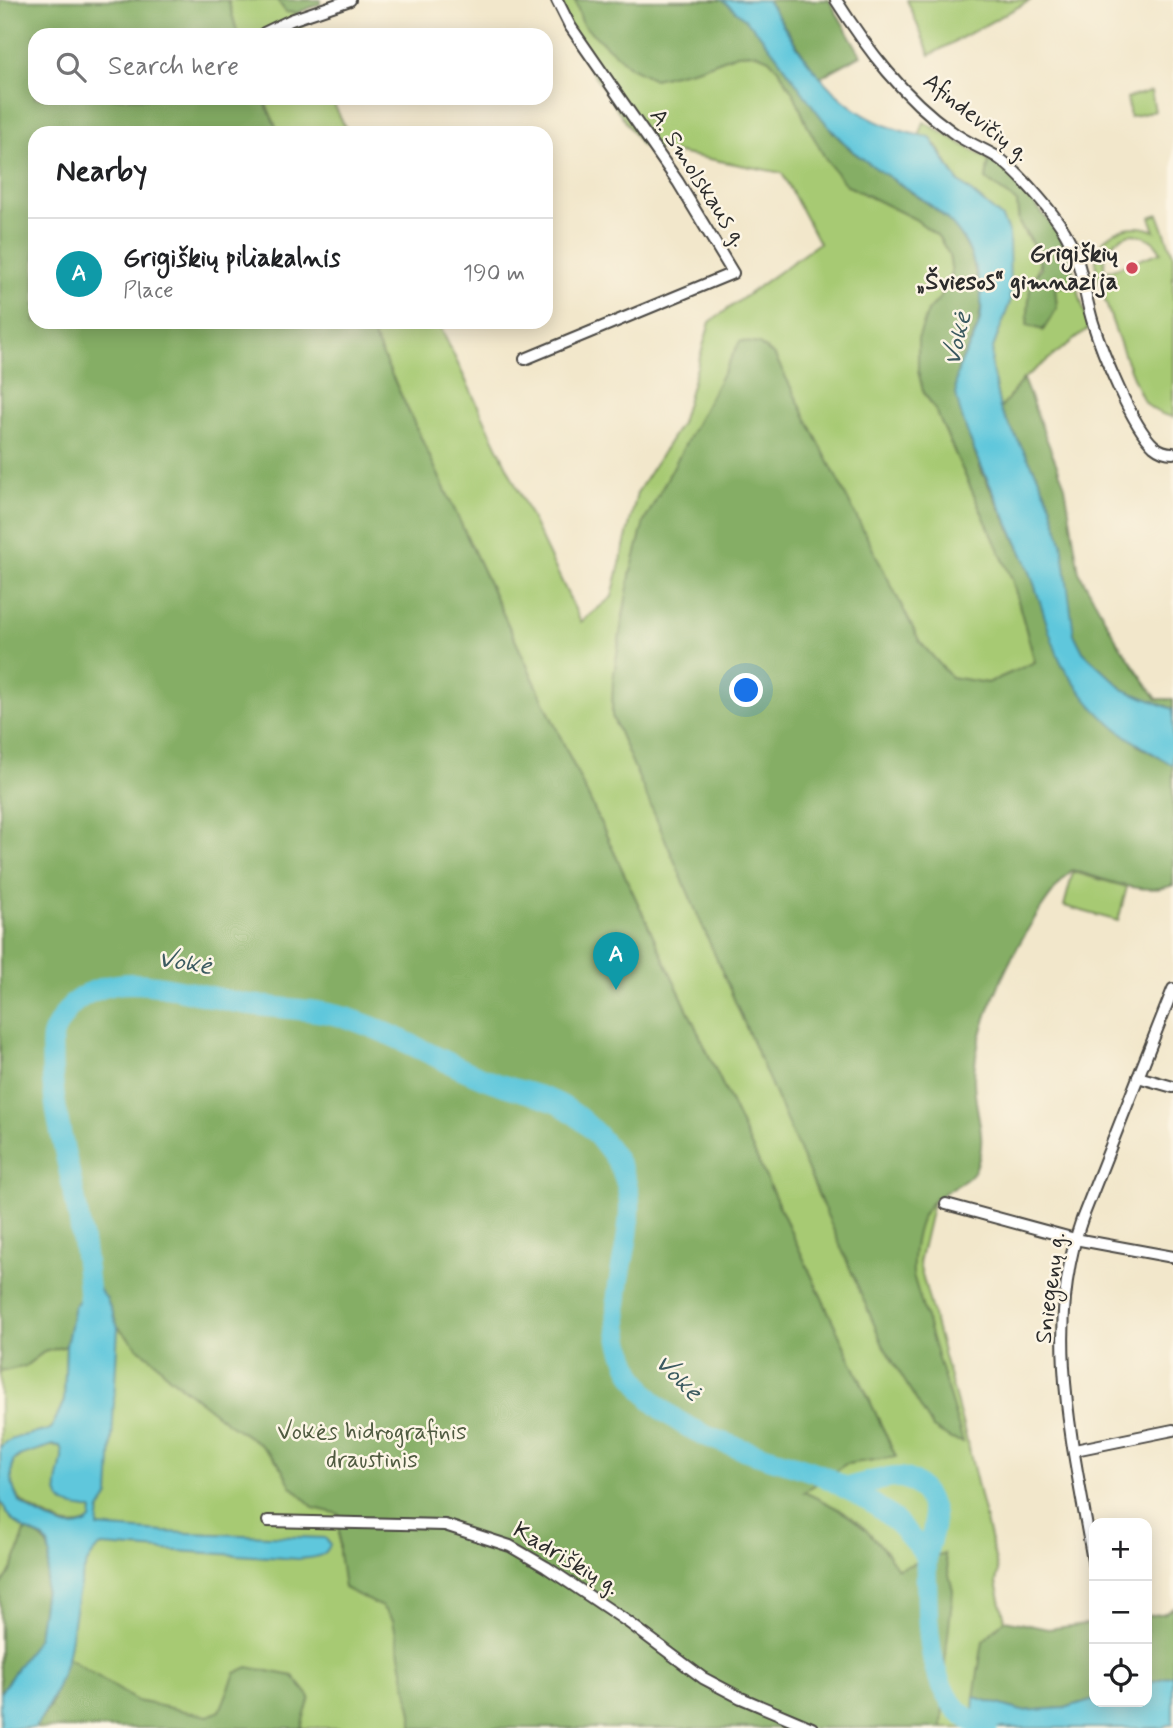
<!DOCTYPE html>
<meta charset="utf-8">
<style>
body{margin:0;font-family:Mynerve,sans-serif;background:#f6f6f6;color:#202124}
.controls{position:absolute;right:21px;bottom:21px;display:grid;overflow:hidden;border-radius:14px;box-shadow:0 4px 18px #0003}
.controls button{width:63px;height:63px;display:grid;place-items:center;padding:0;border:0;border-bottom:2px solid #e0e0e0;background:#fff;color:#202124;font:35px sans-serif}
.you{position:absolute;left:747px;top:691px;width:24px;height:24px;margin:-18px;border:5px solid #fff;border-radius:50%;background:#1a73e8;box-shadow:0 0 0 10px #1a73e833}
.badge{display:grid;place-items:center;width:46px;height:46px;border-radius:50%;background:#db2777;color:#fff;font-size:23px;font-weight:700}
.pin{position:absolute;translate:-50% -58px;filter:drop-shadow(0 2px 4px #0008)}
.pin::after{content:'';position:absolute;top:37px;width:24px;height:21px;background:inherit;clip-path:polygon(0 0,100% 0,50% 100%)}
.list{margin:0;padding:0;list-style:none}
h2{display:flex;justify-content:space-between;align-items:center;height:91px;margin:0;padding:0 28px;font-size:30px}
h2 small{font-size:23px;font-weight:400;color:#757577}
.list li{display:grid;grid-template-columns:46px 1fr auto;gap:21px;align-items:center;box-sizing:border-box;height:112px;padding:0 28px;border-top:2px solid #e0e0e0}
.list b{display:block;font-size:26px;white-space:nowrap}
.list p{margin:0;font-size:23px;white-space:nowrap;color:#757577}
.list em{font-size:23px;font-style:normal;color:#757577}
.icon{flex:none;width:38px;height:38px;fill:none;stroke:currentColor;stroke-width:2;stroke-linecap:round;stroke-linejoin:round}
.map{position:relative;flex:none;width:1173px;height:1728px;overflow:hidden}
.search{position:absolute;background:#fff;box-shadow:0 4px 18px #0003;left:28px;top:28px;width:525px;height:77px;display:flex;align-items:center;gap:18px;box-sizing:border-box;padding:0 24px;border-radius:21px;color:#757577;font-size:26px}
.panel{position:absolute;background:#fff;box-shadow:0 4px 18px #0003;left:28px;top:126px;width:525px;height:203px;border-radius:21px}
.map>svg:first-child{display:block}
.green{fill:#a7ca73;stroke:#697a4f;stroke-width:2;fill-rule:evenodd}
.forest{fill:#85ae65;stroke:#586c48;stroke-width:2}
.water{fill:#5fc7dc;stroke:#457984;stroke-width:2;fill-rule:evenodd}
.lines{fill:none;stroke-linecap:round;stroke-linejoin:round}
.river{stroke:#5fc7dc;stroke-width:21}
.street-casing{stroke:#494743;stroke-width:14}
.street{stroke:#fff;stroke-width:10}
.poi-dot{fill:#d1495b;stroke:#fcf5e5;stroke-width:2.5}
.labels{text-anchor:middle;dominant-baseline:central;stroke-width:5;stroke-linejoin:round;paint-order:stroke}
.street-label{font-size:24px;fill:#2b2b2b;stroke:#fcf5e5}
.poi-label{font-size:24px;font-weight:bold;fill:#2b2b2b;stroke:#fcf5e5;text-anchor:end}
.park-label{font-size:24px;fill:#505b41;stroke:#fcf5e5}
.water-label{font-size:26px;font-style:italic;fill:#3b5a60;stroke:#fcf5e5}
</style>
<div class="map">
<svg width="1173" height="1728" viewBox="0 0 1173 1728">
<rect width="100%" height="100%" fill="#fcf5e5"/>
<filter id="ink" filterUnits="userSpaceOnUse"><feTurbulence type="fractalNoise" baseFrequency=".0143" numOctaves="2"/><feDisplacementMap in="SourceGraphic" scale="14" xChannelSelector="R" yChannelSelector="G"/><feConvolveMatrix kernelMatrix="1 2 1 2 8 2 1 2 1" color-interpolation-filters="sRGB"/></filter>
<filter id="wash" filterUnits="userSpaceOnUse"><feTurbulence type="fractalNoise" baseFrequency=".00686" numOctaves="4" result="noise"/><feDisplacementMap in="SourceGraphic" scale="28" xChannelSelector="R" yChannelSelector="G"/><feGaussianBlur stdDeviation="1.57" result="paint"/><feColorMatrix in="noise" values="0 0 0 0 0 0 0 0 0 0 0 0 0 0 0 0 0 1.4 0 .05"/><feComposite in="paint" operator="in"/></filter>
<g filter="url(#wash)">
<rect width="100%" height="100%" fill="#f2e7cb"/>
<g class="green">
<polygon points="228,0 277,0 286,12 297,13 303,29 302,35 238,35"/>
<path d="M552,0H575L583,25L654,79L700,68L737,54L755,53L769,59L779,70L795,96L807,125L846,185L915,219L938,236L949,254L952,273L940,298L928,311L923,391L936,411L1012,579L1035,662L988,683L951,678L920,643L886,578L644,522C628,586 613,651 612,716L940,1172L919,1263L967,1441L998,1571L996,1583L1005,1620L991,1633L982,1728H16L85,1524C69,1528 62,1524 48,1517C20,1504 7,1495 13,1461C23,1452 46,1444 60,1446L63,1451L65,1504L87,1508L98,1310L846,1464L896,1457L367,322H438L581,622L612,597L637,493L681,423L710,322L819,243L782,173L642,146L568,36Z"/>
<polygon points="907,0 1031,0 930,55"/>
<polygon points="1151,91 1155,111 1130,117 1127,98"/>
<polygon points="263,98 331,98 348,133 279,133"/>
<path d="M924,122L989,160L986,179L1017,202C1018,209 1017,218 1020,225C1034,254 1050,250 1030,286L1043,330L1057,308L1055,287L1076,283L1089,328L1023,379L1000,409L991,364L993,348L1010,302L1002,218L957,180L937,145L919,137Z"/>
<path d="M1158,214L1173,255V417C1162,415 1152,411 1145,402C1136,391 1095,278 1096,264C1096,232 1129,220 1155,231L1150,217ZM1130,234C1145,235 1154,239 1161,252L1105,272C1101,252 1112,240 1130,234Z"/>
<polygon points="1073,872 1127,887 1118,921 1064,906"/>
<path d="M66,1346L64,1401L51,1429C33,1435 16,1435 0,1447V1372L25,1366L44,1352Z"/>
<path d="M0,1501L13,1521L25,1530C19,1551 14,1570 0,1587Z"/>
</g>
<g class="forest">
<path d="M0,0H228L238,35H35V98H263L279,133H35V322H367L896,1457L846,1464L804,1492C849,1512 871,1528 898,1569L944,1553L953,1591L945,1662L942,1728H412V1714L393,1620L382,1607L344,1588L339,1553V1514L314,1508L291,1486L278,1462L257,1442L229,1424L168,1376L155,1361L138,1348L118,1327L106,1298L74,1306L66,1346L44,1352L25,1366L0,1372Z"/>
<polygon points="277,0 321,0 320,4 297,13 286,12"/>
<path d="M575,0H722L743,15L768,42L833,132L853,152L934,208L956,227L971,254L982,300L978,327L958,368L956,391L964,422L982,472L1026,561L1037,592L1139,746L1173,765V885C1143,897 1102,878 1072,870C1029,913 974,1018 974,1079C974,1113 989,1135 976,1168C971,1181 949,1188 938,1197C916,1213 912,1250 913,1275L963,1442L951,1439L933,1428L883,1345L612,716L613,680L630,575L644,522L740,341L759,344L775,356L920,642L951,677L988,683L1035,662L1012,579L936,411L923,391L918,371V339L928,311L940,298L952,273L949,254L938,236L915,219L846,185L826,160L807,125L795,96L779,70L769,59L755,53L737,54L700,68L654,79L630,67L583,25Z"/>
<polygon points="767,0 829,0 861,55 819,78"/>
<polygon points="989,160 1007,171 1057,231 1069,256 1076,283 1055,288 1057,308 1043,330 1027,325 1030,286 1041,268 1038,250 1019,223 1017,202 986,179"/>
<polygon points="1023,379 1065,486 1079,572 1117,641 1157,699 1173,699 1173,709 1124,690 1083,652 1074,634 1051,505 1037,474 1000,409"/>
<path d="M25,1530C39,1536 47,1538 50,1555L38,1638L0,1693V1587C14,1570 19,1551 25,1530Z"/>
<polygon points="1173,1608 1173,1675 1147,1683 1147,1616 1165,1613"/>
<polygon points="1005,1620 1048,1629 1094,1623 1094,1699 1065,1708 1022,1711 974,1697 983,1641"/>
<polygon points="67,1657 137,1701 208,1716 220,1711 235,1673 248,1667 293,1676 310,1697 301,1728 35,1728 50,1706"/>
</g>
<g class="water">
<path d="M722,0H767C801,52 830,107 893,128C905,132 917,136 930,137L957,180L1002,218L1009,234L1010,302L993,348L991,364L1000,409L1037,474L1051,505L1062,543L1074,634L1083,652L1124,690L1173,709V765C1141,747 1108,727 1085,697C1076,685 1065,672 1059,658C1046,627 1039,593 1026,562C1008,520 986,480 969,437C964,423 957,406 956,391C953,366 971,349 978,327C986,304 979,277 971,255C953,206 891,184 853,151C802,107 780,41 722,0Z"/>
<path d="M90,1288H98L106,1298L118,1327L109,1495L100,1510L98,1527L163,1532L325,1538L330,1544C327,1558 310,1558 298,1559L102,1546C76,1557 74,1633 67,1658C60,1684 50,1706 35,1728H0V1693L38,1637L50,1555L48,1544L44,1538L25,1530L13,1521L0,1501V1447C14,1434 34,1435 51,1429L64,1401L66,1346L74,1306ZM53,1445L60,1446C69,1462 45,1490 65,1504C72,1508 85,1508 92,1510L91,1520C86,1525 79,1527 71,1527C61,1527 23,1508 18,1499C11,1487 11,1474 13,1461L19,1456Z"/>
<polygon points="1173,1675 1173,1723 1161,1728 972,1728 974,1697 1022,1711 1065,1708 1094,1699 1094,1702 1147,1702 1147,1683"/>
</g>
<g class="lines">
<g class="river">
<path d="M90,1315C89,1278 83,1241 76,1204C67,1155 51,1108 52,1057C52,1050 51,1041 53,1035C55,1028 60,1021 64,1015C74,998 95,989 113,985C154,978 205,998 246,1004C280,1009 317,1008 350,1019C400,1035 444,1064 493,1082C517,1091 542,1094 564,1107C584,1119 598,1134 612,1153C644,1198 624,1241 618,1290C613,1329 624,1371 652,1400C694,1443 759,1452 814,1472C826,1476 836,1483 847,1489C886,1509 899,1522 926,1556"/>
<path d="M845,1488C859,1485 890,1475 903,1478C922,1482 934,1504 934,1523C934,1533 928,1544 927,1554C925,1568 927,1583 927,1597C928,1645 932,1710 987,1728"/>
</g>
</g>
</g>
<g filter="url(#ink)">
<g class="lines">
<defs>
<g id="street">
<path d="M836,0C867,49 903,97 951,131C965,142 982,148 997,157C1017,170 1056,215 1067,236C1082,262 1084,295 1093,323C1102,352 1132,426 1154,446C1160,451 1165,453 1173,453"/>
<polyline points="264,33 291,20 350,0"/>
<polyline points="525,359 733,273 678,182 570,26 557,0"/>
<polyline points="1138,1077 1173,1087"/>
<polyline points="946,1204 1075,1239 1173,1257"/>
<polyline points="1075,1450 1173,1430"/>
<polyline points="268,1521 445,1525 510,1546 546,1567 628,1622 703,1678 741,1698 812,1728"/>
<path d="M1094,1567C1075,1453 1042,1331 1082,1219L1173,989"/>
</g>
</defs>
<use href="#street" class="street-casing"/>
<use href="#street" class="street"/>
</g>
</g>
<circle class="poi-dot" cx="1132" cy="268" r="7"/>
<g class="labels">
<g class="street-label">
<text transform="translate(976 118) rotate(38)">Afindevičių g.</text>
<text transform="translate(698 178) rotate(57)">A. Smolskaus g.</text>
<text transform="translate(1051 1288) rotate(-83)">Sniegenų g.</text>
<text transform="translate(566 1559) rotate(31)">Kadriškių g.</text>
</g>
<g class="poi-label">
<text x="1118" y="254">Grigiškių<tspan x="1118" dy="28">„Šviesos“ gimnazija</tspan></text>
</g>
<g class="park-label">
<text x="372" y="1432">Vokės hidrografinis<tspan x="372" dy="28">draustinis</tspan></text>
</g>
<g class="water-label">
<text transform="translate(958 339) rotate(-77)">Vokė</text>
<text transform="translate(185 963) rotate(9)">Vokė</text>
<text transform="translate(678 1378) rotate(45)">Vokė</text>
</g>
</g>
</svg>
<div class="controls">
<button>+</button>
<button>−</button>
<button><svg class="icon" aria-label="locate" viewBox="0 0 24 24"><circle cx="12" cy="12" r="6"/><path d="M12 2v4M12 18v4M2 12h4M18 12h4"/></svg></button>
</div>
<div class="you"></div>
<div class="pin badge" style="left:616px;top:990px;background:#0f9aa8">A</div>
<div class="search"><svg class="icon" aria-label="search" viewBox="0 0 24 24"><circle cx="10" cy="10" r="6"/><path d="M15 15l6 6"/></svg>Search here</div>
<section class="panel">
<h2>Nearby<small></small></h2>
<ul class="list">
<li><span class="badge" style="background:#0f9aa8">A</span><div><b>Grigiškių piliakalnis</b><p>Place</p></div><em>190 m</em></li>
</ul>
</section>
</div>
